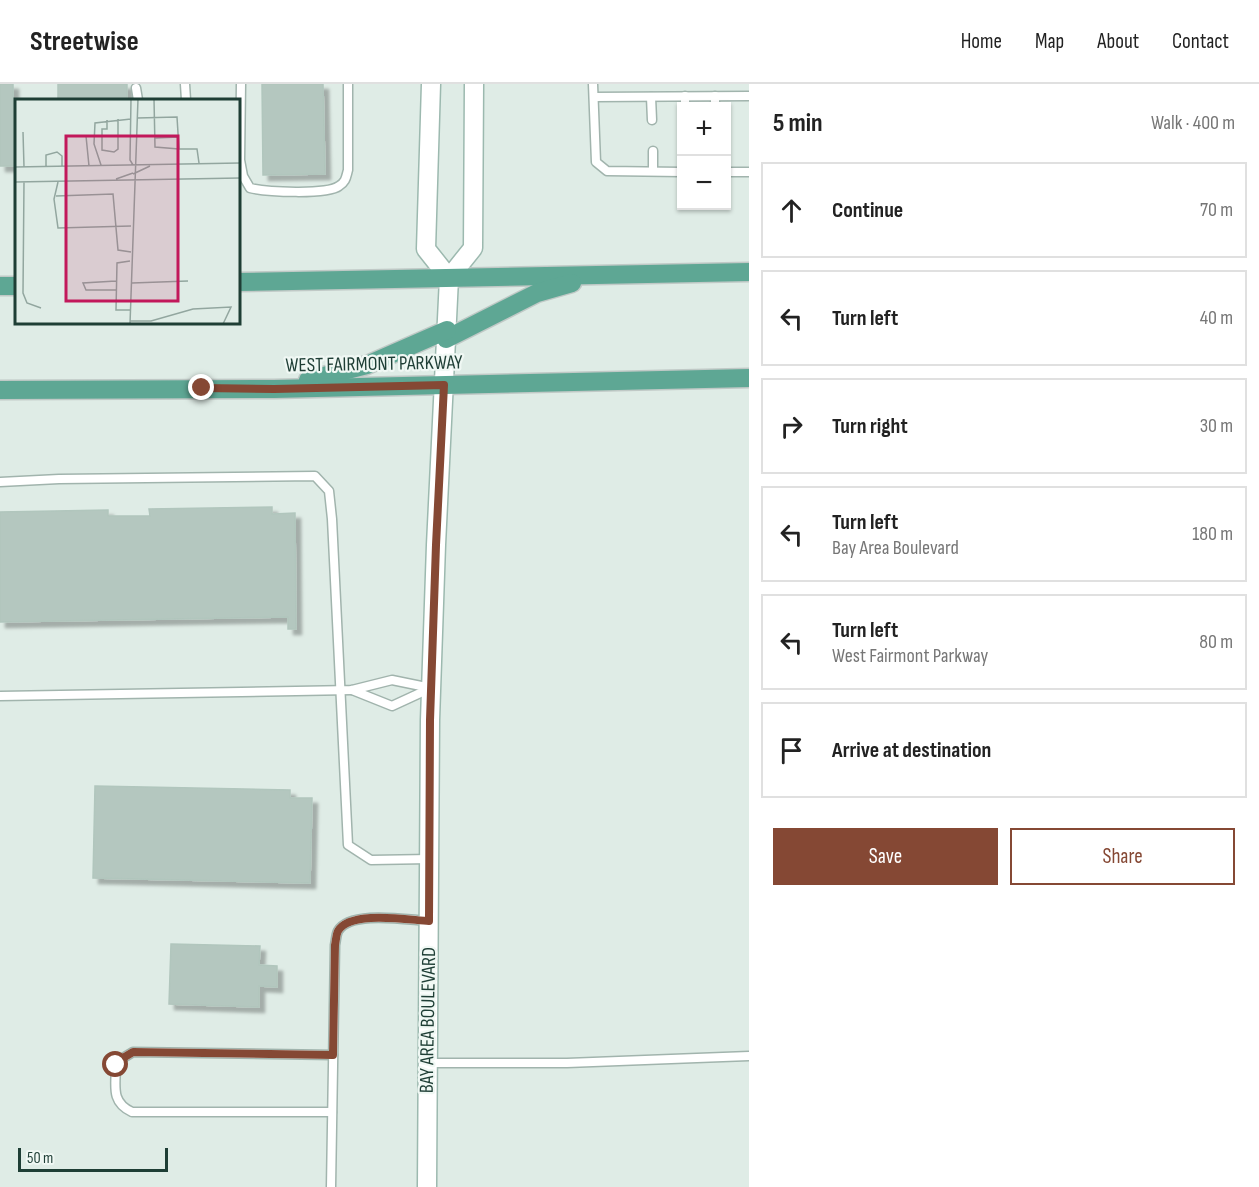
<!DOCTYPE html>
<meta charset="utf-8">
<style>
body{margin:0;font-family:"Sofia Sans Condensed",sans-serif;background:#f6f6f6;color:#222}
.controls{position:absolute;right:18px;top:18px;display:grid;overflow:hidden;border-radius:0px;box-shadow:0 2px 4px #0004}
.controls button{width:54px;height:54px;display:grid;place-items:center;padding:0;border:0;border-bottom:2px solid #e0e0e0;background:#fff;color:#222;font:30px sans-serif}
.scale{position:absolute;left:18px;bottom:15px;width:150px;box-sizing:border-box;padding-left:6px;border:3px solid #1e3e35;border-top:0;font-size:16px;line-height:21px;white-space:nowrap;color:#1e3e35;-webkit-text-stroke:4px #f0f8f4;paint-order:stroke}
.stop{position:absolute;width:18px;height:18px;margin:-14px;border:4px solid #854834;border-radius:50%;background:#fff}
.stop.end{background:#854834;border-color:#fff;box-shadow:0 2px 6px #0008}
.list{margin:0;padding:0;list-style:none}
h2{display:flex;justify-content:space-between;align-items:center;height:78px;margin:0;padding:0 24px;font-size:26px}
h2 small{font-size:20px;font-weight:400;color:#767676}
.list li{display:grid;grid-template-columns:39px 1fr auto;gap:18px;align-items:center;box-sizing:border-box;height:96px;margin:0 12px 12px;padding:0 12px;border:2px solid #e0e0e0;border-radius:0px}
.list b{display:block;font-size:22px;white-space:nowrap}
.list p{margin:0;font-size:20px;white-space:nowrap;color:#767676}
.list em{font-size:20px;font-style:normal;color:#767676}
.actions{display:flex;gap:12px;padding:18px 24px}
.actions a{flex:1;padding:14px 0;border:2px solid #854834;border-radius:0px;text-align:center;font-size:21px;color:#854834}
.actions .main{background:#854834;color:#fff}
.icon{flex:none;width:33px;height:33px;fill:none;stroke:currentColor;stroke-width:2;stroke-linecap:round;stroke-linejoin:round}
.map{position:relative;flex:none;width:749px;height:1103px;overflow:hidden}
header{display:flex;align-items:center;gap:36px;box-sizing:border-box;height:84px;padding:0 30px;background:#fff;border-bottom:2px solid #e0e0e0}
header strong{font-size:28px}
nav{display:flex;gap:33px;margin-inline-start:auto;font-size:21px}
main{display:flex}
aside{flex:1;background:#fff}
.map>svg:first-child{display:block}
.building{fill:#b4c7bf;stroke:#b1c6bd;stroke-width:1.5;filter:url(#shadow)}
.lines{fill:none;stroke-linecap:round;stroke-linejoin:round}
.service-casing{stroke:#a1b4ad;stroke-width:11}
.secondary-casing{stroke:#9cb9af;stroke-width:21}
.primary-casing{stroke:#c0c9c6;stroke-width:21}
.service{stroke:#fff;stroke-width:8}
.secondary{stroke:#fff;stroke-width:18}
.primary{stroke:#5ea794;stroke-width:18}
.route{stroke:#854834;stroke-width:8}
.labels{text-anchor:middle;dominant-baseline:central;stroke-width:4.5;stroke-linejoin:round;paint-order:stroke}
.street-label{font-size:20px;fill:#1e3e35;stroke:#f0f8f4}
.inset-road{fill:none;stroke:#92a69f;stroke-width:1.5}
.view{fill:#c2185b;fill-opacity:0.15;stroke:#c2185b;stroke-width:3}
.inset-edge{fill:none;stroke:#1e3e35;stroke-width:3}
</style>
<header>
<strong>Streetwise</strong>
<nav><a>Home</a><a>Map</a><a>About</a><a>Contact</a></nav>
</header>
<main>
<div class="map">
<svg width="749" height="1103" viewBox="0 0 749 1103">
<defs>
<filter id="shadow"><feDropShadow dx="5.5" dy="5.5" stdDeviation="1.5" flood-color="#0004"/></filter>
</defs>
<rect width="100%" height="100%" fill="#dfece6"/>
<g class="building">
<polygon points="0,0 13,0 14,82 0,82"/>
<rect x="58" y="0" width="69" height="16"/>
<polygon points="262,0 323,0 325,90 263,91"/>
<polygon points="272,423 272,430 295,429 296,545 288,545 288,533 0,538 0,428 108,426 108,432 150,432 149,425"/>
<polygon points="95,702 290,706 290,714 312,714 310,799 93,794"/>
<polygon points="171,860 260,862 259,881 277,882 277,903 259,902 259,923 169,920"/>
</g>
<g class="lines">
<defs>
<g id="service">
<polyline points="185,0 186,16"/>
<path d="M241,0L240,76L243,92L250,104C266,108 327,111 339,102C346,98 346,93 348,86V0"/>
<polyline points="593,0 596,78 607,87 682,88"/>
<polyline points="136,4 138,16"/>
<polyline points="685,12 685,22"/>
<polyline points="715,12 715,22"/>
<polyline points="594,13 749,12"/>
<polyline points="651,13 652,36"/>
<polyline points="653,67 653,87"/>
<polyline points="726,88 749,88"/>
<polyline points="0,398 59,395 315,392 329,407 332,435 348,761 371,776 430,775"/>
<polyline points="352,606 392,622 431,604"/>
<polyline points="0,612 352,606 392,596 431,604"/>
<polyline points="428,979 567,979 749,972"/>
<path d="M332,1028H132C110,1018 116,1001 116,980L123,974L133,968L333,971"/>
<path d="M331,1103L335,861C336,857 336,851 338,847C350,826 407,836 429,837"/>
</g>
<g id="secondary">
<polyline points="431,0 426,165 449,194"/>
<polyline points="427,1103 430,636 436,461 449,194 473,164 474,0"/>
</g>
<g id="primary">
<polyline points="238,198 749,188"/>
<polyline points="0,202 16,202"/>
<polyline points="446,255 537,209 572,199"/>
<polyline points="308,296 367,281 447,246"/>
<polyline points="0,306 274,305 749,294"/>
</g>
</defs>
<use href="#service" class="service-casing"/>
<use href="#secondary" class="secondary-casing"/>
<use href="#primary" class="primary-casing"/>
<use href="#service" class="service"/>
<use href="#secondary" class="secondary"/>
<use href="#primary" class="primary"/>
</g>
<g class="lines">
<path class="route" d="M116,981L123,974L133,968L333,971L335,861C336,857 336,851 338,847C350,826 408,836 429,837L430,636L436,461L444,301L274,305L202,304"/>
</g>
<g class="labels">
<g class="street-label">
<text transform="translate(374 280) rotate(-1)">WEST FAIRMONT PARKWAY</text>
<text transform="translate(428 936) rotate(-89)">BAY AREA BOULEVARD</text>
</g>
</g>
<g transform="translate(15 15)">
<rect width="225" height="225" fill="#dfece6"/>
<path class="inset-road" d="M116,0L115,61L118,66M139,0L140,48L164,50M122,19L162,18L164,50H182L184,64M92,21V30H87V51L99,53L103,50V20M8,33L9,68M71,37L74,67M140,39L164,38M86,66L79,45L80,24L116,20M31,67V56L42,53L47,57V67M0,68L225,64M118,75L135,67M101,80L118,74M0,83L225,79M9,83L8,194L12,204L26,209M43,83L39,100L43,129L116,127M41,97L98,95L103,151L116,153M117,184L173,182M101,191H71L68,184L101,182M115,211H101L102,164L115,162M115,222H136L178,210L216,208L208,225M115,225L123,0"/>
<path class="view" d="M51,37H163V202H51Z"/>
<rect width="225" height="225" class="inset-edge"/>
</g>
</svg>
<div class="controls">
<button>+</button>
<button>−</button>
</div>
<div class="scale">50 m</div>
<div class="stop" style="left:116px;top:981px"></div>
<div class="stop end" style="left:202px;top:304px"></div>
</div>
<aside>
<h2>5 min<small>Walk · 400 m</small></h2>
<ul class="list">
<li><svg class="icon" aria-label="ahead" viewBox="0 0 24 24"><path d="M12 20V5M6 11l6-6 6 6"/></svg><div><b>Continue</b></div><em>70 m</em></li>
<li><svg class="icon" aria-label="left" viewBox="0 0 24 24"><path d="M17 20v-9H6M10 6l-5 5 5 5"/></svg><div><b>Turn left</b></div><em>40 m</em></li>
<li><svg class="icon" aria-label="right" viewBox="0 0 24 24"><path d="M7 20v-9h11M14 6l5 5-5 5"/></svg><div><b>Turn right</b></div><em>30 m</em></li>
<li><svg class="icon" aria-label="left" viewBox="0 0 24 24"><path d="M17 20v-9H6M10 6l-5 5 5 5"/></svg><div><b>Turn left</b><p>Bay Area Boulevard</p></div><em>180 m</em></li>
<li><svg class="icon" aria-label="left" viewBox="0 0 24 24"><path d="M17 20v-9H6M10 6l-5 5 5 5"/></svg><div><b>Turn left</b><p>West Fairmont Parkway</p></div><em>80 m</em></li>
<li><svg class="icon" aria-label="arrive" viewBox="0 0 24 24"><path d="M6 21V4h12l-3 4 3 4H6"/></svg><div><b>Arrive at destination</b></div></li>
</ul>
<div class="actions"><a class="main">Save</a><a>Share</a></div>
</aside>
</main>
